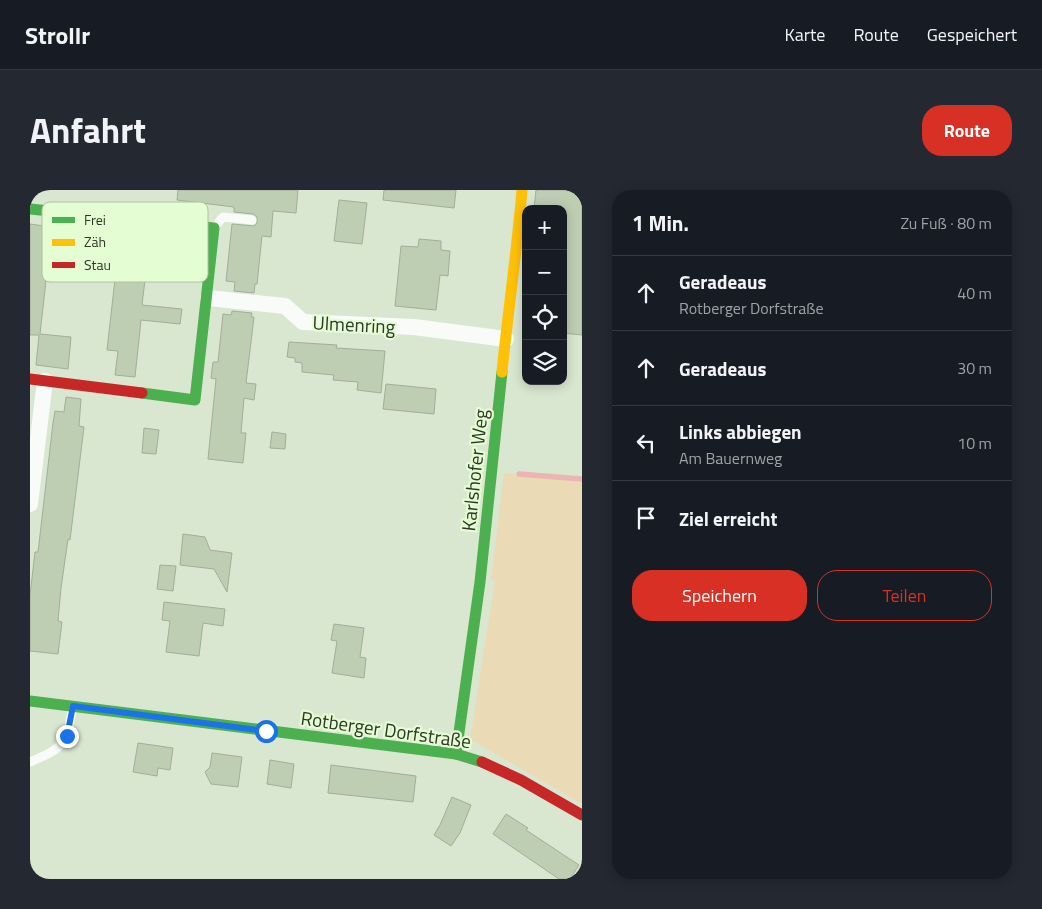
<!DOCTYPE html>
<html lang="de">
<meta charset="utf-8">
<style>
body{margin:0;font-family:"Titillium Web",sans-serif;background:#242831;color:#f1f3f6}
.controls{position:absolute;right:15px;top:15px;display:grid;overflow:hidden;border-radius:10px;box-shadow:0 2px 12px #0003}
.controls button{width:45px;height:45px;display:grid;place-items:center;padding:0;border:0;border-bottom:1px solid #363941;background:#171b24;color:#f1f3f6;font:25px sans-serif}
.stop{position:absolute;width:15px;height:15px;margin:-11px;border:4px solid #1a73e8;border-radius:50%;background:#fff}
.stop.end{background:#1a73e8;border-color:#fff;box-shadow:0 1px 5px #0008}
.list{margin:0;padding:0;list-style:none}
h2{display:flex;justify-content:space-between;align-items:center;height:65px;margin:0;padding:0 20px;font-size:21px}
h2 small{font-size:16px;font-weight:400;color:#9ea1a6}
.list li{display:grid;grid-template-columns:32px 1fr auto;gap:15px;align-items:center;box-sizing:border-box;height:75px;padding:0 20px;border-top:1px solid #363941}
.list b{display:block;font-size:19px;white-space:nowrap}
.list p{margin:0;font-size:16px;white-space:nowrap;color:#9ea1a6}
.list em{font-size:16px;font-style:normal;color:#9ea1a6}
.actions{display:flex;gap:10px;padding:15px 20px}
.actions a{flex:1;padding:11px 0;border:1px solid #d93025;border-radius:20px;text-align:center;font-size:18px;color:#d93025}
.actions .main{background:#d93025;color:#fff}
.icon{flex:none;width:28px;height:28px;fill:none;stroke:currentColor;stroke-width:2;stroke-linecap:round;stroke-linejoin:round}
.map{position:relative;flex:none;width:552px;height:689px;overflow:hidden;border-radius:20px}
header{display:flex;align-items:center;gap:30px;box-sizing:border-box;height:70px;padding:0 25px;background:#171b24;border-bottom:1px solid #363941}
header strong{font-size:24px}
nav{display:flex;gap:28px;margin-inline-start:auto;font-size:18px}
.intro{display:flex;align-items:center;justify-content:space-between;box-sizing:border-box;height:120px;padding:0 30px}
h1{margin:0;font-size:35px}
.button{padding:12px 22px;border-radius:20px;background:#d93025;color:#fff;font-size:18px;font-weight:700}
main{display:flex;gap:30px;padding:0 30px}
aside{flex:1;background:#171b24;border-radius:20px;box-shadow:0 2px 12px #0003}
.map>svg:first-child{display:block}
.green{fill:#eadab5}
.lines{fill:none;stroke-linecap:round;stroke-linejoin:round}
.stream{stroke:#edb4b4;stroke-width:5.5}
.building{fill:#beceb2;stroke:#a3ad9b}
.lane{stroke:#f9fbf8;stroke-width:9}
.street{stroke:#f9fbf8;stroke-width:16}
.fast{stroke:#4caf50;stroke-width:11}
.slow{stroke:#ffc107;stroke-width:11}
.jam{stroke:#c62828;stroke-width:11}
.route{stroke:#1a73e8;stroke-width:6}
.labels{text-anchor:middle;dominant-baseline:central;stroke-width:4.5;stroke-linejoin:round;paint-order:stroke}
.street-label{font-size:19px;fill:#2f3828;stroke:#e4fdd3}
.key{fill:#e4fdd3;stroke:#aec2a0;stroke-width:1}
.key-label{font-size:14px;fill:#2f3828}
</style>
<header>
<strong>Strollr</strong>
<nav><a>Karte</a><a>Route</a><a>Gespeichert</a></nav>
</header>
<div class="intro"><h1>Anfahrt</h1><a class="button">Route</a></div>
<main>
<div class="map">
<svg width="552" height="689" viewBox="0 0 552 689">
<rect width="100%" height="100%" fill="#d9e6d0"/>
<polygon class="green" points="474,283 552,292 552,614 440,549 465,391 461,390"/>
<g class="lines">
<polyline class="stream" points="489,284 552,289"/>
</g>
<g class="building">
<polygon points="148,0 268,0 266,23 243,21 241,47 232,46 227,94 225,94 224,103 204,101 205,92 196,91 202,34 224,36 227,33 227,27 223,24 204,22 204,17 147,10"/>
<polygon points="354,0 426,0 424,18 353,10"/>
<polygon points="506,0 552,0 552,145 533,143 533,19 504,19"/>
<polygon points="309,10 337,13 332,54 304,51"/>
<polygon points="0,34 22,37 10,144 41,147 38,179 6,175 9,145 0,145"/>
<polygon points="82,41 98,43 98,47 120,49 112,115 152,119 150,134 111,130 105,187 85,185 88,161 77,160 89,54 81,53"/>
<polygon points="389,49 411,51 411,60 420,61 418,86 410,85 406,120 365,116 371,56 388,57"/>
<polygon points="202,121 222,123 221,127 224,127 216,193 226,194 224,210 214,208 211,243 216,243 213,273 178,269 186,189 181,188 183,172 188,172 193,124 201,125"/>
<polygon points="259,152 307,155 306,158 355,161 351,203 327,200 328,192 303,190 304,185 272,182 272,173 265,172 265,168 257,167"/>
<polygon points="356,194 406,199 404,224 353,219"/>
<polygon points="36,207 51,209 49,236 54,237 40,350 38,349 31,398 28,431 32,432 28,464 0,461 0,405 5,362 8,362 23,233 25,221 34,222"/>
<polygon points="114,238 129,240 126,264 112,263"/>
<polygon points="242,242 256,244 255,259 240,258"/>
<polygon points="153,344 175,347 180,360 202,363 197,402 184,379 150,375"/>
<polygon points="130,375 146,376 143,401 127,399"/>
<polygon points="134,412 195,419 193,436 173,433 169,466 136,462 140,431 132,430"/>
<polygon points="304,434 334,438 330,467 336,468 334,488 302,483 307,451 301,450"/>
<polygon points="108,553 143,558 140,580 128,578 127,586 103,582"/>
<polygon points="182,563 212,567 208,597 181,594 175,582 180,577"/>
<polygon points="240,570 264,574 261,598 237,594"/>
<polygon points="301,575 386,586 383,612 298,603"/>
<polygon points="422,607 441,615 430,643 421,656 404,645 410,635"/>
<polygon points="476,624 498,638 496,640 549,675 540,689 529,689 463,644"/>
</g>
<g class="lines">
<g class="lane">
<polyline points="184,38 193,27 222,30"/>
<path d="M0,572C36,557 36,554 43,516"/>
</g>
<g class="street">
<polyline points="178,108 255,116 273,132 384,137 476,149"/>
<polyline points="0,314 15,191"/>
</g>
<g class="fast">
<polyline points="0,19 184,38 165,210 112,203"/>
<polyline points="0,511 426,564 452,572"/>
<polyline points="426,564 450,392 472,182"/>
</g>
<path class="slow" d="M472,182C478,121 487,61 492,0"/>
<g class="jam">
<polyline points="0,189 112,203"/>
<polyline points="452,572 491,590 552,625"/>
</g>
</g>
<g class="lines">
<polyline class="route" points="37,546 43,516 236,541"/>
</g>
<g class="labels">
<g class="street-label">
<text transform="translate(324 134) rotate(3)">Ulmenring</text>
<text transform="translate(444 280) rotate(-84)">Karlshofer Weg</text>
<text transform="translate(356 539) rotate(8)">Rotberger Dorfstraße</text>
</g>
</g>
<rect x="12" y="12" width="166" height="80" rx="8" class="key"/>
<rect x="22" y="27" width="23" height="6" fill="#4caf50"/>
<rect x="22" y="49" width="23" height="7" fill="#ffc107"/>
<rect x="22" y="72" width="23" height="6" fill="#c62828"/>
<g class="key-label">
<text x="54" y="35">Frei</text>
<text x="54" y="57">Zäh</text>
<text x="54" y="80">Stau</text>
</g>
</svg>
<div class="controls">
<button>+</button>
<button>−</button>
<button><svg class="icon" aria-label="locate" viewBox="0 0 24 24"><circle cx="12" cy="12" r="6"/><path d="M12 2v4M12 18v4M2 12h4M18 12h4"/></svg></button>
<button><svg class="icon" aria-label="layers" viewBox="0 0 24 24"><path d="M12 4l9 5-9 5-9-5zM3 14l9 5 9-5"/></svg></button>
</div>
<div class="stop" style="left:236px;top:541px"></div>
<div class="stop end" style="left:37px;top:546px"></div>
</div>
<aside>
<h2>1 Min.<small>Zu Fuß · 80 m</small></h2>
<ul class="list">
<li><svg class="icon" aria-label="ahead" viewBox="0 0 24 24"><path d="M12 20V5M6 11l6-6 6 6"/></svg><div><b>Geradeaus</b><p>Rotberger Dorfstraße</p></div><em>40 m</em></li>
<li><svg class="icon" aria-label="ahead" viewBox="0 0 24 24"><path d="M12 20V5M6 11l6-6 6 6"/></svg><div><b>Geradeaus</b></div><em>30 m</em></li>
<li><svg class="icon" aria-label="left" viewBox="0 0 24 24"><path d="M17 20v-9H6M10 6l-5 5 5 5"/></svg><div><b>Links abbiegen</b><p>Am Bauernweg</p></div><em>10 m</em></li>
<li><svg class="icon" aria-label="arrive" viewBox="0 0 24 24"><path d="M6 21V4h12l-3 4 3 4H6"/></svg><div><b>Ziel erreicht</b></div></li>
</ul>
<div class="actions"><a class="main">Speichern</a><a>Teilen</a></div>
</aside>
</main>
